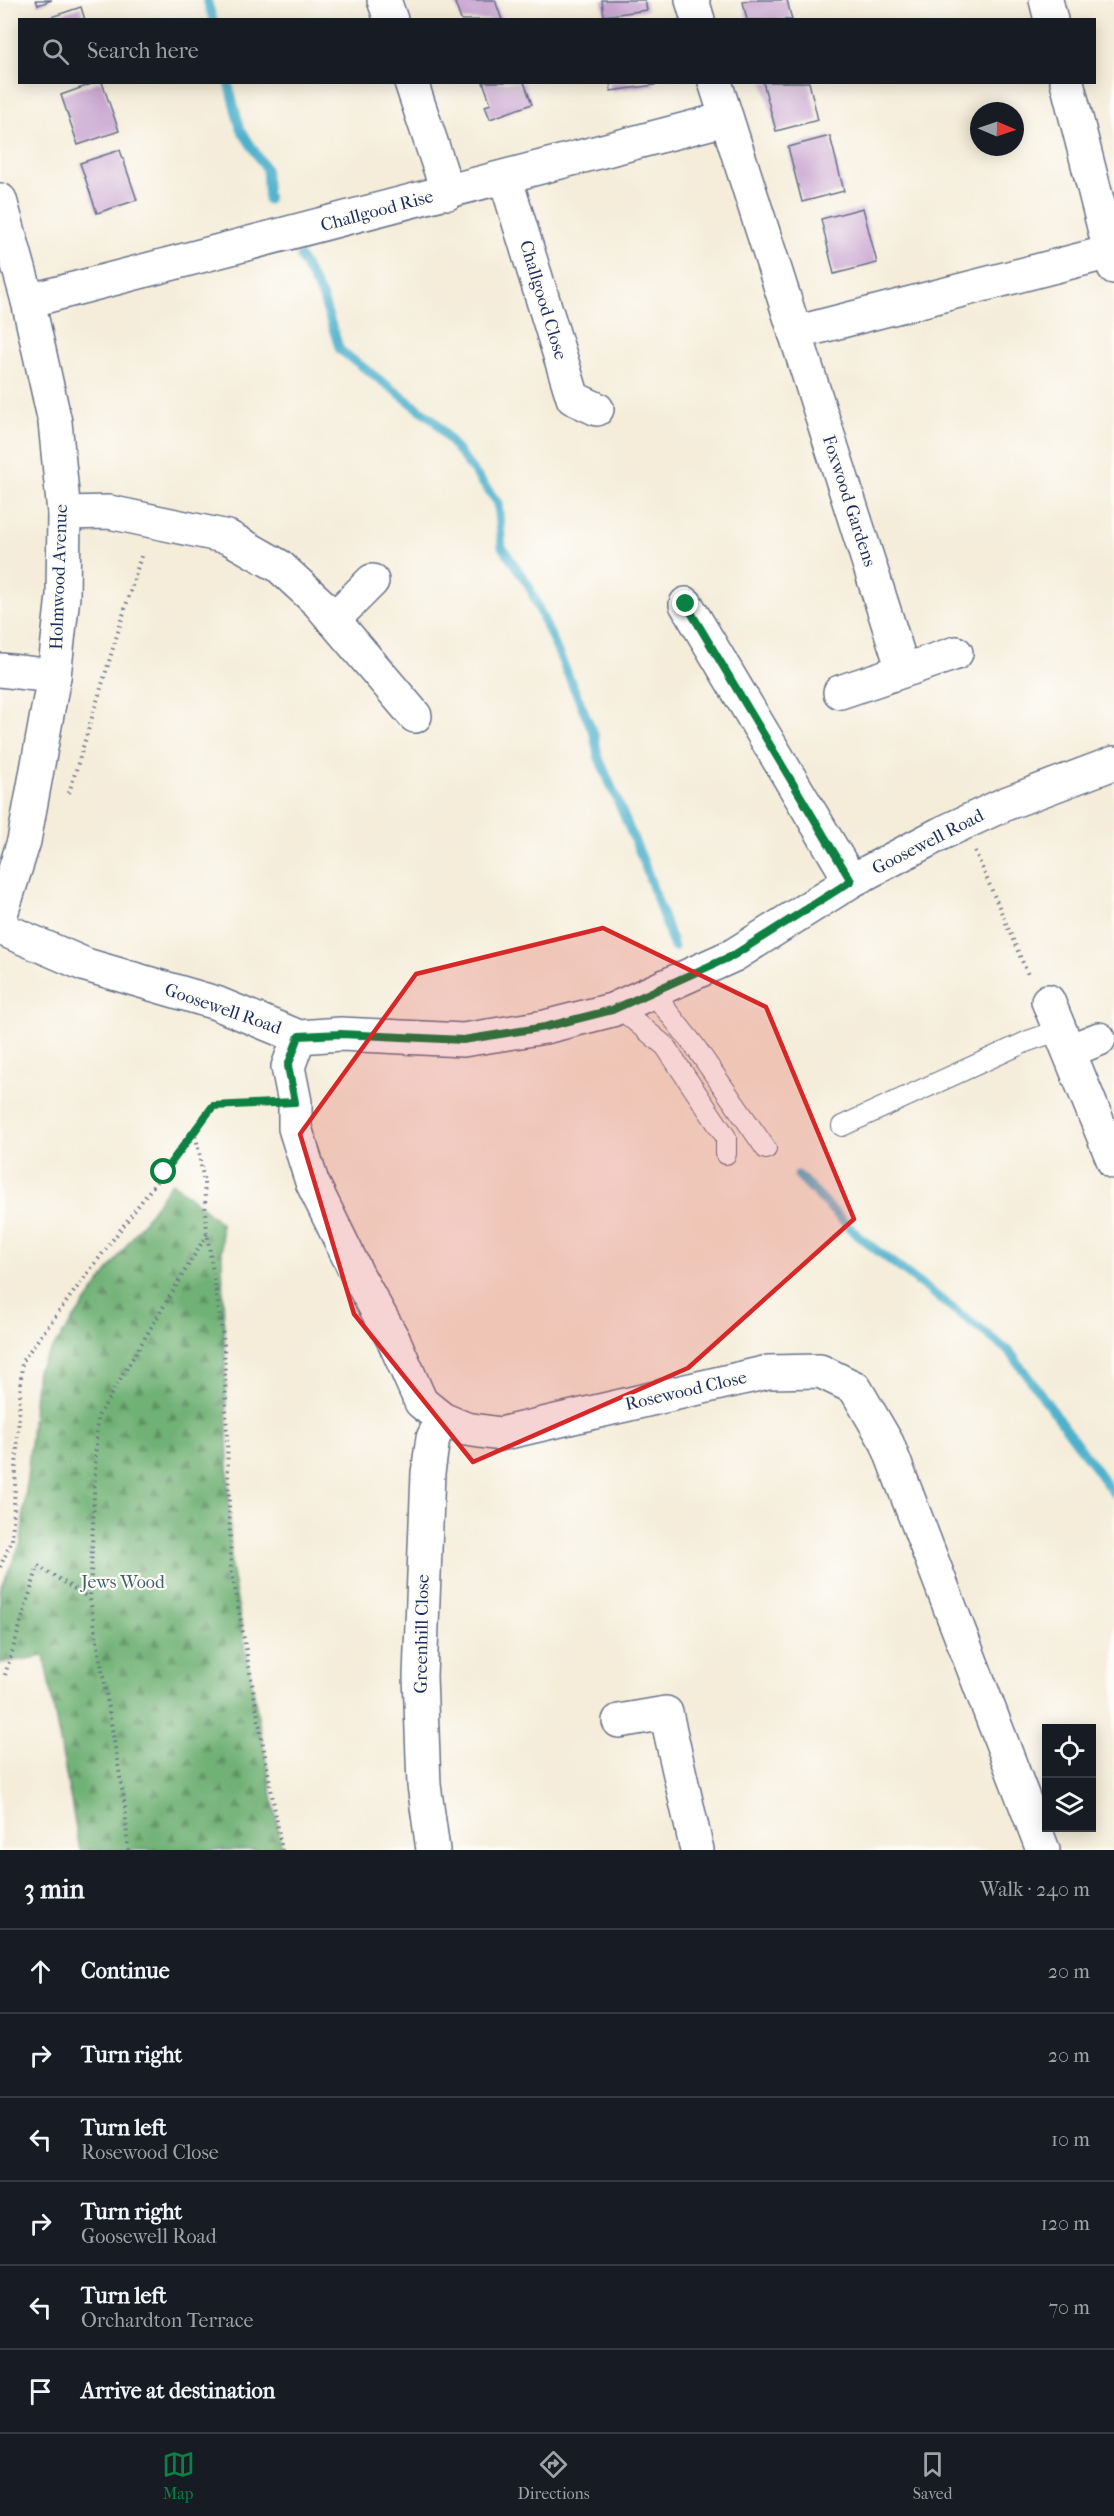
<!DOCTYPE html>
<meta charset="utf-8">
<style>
body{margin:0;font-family:"IM FELL French Canon",serif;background:#242831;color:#f1f3f6}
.controls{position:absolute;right:18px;bottom:18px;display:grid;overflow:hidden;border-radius:0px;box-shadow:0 3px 15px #0003}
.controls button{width:54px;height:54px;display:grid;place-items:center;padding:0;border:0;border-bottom:2px solid #363941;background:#171b24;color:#f1f3f6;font:30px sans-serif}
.compass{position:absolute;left:970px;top:102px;width:54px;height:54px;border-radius:50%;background:#171b24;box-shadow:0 3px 15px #0003;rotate:92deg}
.stop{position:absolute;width:18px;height:18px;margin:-14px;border:4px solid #0b8043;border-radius:50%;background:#fff}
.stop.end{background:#0b8043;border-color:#fff;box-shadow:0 2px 6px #0008}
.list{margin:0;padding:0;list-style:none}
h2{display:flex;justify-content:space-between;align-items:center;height:78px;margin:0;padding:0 24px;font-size:26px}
h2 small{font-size:20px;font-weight:400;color:#9ea1a6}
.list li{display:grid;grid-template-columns:39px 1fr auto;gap:18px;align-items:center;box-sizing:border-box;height:84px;padding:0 24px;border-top:2px solid #363941}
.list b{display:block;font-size:22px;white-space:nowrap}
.list p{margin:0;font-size:20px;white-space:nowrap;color:#9ea1a6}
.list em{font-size:20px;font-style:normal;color:#9ea1a6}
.icon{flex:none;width:33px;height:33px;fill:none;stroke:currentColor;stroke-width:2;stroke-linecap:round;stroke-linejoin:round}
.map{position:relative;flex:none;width:1114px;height:1850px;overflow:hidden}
.search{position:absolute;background:#171b24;box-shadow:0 3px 15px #0003;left:18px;right:18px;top:18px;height:66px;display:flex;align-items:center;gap:15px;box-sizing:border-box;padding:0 21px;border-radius:0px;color:#9ea1a6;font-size:22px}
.sheet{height:582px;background:#171b24}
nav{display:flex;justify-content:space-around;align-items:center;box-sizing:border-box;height:84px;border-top:2px solid #363941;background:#171b24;font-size:16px;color:#9ea1a6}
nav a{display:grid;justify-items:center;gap:3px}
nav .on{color:#0b8043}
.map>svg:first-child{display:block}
.forest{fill:url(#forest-firs);stroke:#467069;stroke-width:1.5}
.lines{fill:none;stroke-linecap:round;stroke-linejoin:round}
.stream{stroke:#4db1cc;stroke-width:9}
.building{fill:#c49ecd}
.service-casing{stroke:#677289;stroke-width:22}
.minor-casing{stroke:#677289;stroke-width:36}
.tertiary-casing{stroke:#677289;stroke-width:36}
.path{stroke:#677289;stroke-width:4;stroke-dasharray:1.5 4.5;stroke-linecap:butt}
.service{stroke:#fff;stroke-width:20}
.minor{stroke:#fff;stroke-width:33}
.tertiary{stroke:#fff;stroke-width:33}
.route{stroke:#0b8043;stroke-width:8}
.marked{fill:#d62828;fill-opacity:0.2;stroke:#d62828;stroke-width:4.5;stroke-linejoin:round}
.labels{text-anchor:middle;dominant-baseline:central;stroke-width:4.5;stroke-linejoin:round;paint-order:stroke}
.street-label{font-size:18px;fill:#1b2f5e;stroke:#fdfcf7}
.park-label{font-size:18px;fill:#3d5f6a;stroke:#fdfcf7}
</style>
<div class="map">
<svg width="1114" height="1850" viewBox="0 0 1114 1850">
<defs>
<pattern id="forest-firs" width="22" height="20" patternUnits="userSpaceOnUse" patternTransform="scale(1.5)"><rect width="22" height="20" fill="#70b174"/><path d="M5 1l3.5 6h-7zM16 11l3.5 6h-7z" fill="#5b9062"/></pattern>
</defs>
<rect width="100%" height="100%" fill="#fdfcf7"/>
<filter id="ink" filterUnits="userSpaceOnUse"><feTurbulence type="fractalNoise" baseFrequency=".0167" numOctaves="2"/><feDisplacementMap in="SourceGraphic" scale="12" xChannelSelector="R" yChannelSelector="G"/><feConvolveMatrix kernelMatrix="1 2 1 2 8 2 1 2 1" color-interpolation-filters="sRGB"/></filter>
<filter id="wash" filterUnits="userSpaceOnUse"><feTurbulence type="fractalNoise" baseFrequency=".008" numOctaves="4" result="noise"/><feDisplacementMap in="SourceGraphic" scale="24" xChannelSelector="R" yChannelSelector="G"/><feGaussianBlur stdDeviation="1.35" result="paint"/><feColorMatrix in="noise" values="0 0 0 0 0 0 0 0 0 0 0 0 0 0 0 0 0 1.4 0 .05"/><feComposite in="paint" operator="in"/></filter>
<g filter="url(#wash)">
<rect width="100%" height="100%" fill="#f5edda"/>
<polygon class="forest" points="172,1182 221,1223 231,1567 282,1850 80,1850 44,1656 0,1663 0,1590 21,1543 37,1370"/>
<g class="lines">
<g class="stream">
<polyline points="207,0 213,20"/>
<polyline points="228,82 240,128 266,169 268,200"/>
<polyline points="300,257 322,296 340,350 434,420 498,503 502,547 528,584 594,734 598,756 643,860 674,947"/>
<polyline points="798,1175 858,1236 1010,1352 1114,1494"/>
</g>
</g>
<g id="blocks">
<g class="building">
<polygon points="36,0 52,0 38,5"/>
<polygon points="454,0 495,0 502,20 461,20"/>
<polygon points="602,0 645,0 647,10 604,16"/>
<polygon points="752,0 787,0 792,20 747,20 743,2"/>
<polygon points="81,7 85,20 46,20 45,19"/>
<polygon points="97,82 102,82 119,131 78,145 61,95"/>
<polygon points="483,82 524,82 532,104 490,119 485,106 491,104"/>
<polygon points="610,82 654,82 655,85 611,91"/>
<polygon points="763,82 809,82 818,120 776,131"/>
<polygon points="830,136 844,191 802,202 788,147"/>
<polygon points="120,150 137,200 97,213 80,163"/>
<polygon points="863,208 877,263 834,274 821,219"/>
</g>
</g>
</g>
<g filter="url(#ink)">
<use href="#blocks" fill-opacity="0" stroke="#677289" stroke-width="1.5"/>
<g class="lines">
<defs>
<g id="service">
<polyline points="656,997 694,1045 766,1149"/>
<polyline points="618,1007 665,1046 726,1137 726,1154"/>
<polyline points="842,1126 1028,1041 1060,1030"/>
</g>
<g id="minor">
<polyline points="384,0 391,20"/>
<polyline points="692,0 698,20"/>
<polyline points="1046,0 1051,20"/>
<polyline points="411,82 448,193"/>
<polyline points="715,82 903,670"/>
<polyline points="1067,82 1114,267"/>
<polyline points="505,177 573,398 597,409"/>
<polyline points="0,200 28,301 55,422 64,513 63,596 54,676 24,841 0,917"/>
<polyline points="28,301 725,119"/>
<polyline points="795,333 1110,252"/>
<polyline points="64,513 109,512 228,537 279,566 319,603 415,716"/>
<polyline points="686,604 851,881"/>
<polyline points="333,620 372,581"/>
<polyline points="0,670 54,676"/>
<polyline points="840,692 956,653"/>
<polyline points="1048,1001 1114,1162"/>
<polyline points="299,1037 288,1067 295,1102 295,1128 312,1182 358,1276 394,1341 421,1402 442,1419 466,1429 500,1434 768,1372 820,1371 855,1388 887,1443 1043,1850"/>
<polyline points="1069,1051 1099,1039"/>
<polyline points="619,1721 666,1713 697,1850"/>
<polyline points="433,1850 424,1785 420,1676 428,1473 433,1438 442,1419"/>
</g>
<polyline id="tertiary" points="0,928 86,965 216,1003 299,1037 341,1034 463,1040 545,1027 612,1010 734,955 851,881 940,834 1005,804 1114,763"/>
</defs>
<use href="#service" class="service-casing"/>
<use href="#minor" class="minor-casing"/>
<use href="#tertiary" class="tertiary-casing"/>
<g class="path">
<polyline points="69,793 142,553"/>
<polyline points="975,851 1029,977"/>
<polyline points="195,1130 204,1183 207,1233 224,1344 231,1567 282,1850"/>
<polyline points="0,1567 12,1540 22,1361 213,1106 264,1104"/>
<polyline points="5,1675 38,1566 89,1598"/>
<polyline points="128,1850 125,1806 90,1599 97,1418 207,1234"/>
</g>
<use href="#service" class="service"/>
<use href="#minor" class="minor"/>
<use href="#tertiary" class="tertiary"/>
</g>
</g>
<g class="lines" filter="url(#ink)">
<polyline class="route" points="164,1172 213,1106 295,1102 288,1066 299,1036 341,1034 463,1040 545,1027 612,1010 734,955 851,881 686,604"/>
</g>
<path class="marked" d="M603,928L766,1007L854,1219L688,1368L473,1462L354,1314L300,1134L416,974Z"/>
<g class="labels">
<g class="street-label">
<text transform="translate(377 211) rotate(-15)">Challgood Rise</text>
<text transform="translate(543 300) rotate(73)">Challgood Close</text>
<text transform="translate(849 501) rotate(72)">Foxwood Gardens</text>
<text transform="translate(59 577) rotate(-88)">Holmwood Avenue</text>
<text transform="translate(928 842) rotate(-27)">Goosewell Road</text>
<text transform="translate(223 1009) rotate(19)">Goosewell Road</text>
<text transform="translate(686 1391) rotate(-13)">Rosewood Close</text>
<text transform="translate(422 1634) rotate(-89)">Greenhill Close</text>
</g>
<g class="park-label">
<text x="123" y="1582">Jews Wood</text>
</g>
</g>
</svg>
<div class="controls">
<button><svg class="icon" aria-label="locate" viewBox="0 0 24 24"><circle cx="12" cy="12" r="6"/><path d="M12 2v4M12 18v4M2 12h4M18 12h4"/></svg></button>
<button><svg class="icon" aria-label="layers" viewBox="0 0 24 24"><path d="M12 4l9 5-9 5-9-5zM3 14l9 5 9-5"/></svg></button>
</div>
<svg class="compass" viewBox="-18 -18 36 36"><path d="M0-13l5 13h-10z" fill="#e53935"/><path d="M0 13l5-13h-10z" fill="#9ea1a6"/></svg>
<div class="stop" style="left:164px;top:1172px"></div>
<div class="stop end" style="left:686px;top:604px"></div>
<div class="search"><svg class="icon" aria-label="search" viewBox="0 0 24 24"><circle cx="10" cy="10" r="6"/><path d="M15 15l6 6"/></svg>Search here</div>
</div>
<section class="sheet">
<h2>3 min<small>Walk · 240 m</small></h2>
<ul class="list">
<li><svg class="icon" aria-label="ahead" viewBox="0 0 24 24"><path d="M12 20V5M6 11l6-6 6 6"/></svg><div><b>Continue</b></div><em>20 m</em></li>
<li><svg class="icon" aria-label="right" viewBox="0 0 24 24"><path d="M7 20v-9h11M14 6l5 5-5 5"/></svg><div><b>Turn right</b></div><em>20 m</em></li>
<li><svg class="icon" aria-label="left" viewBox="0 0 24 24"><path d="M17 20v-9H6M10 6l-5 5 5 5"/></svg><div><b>Turn left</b><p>Rosewood Close</p></div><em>10 m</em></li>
<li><svg class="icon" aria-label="right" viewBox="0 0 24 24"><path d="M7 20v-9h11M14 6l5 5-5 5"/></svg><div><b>Turn right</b><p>Goosewell Road</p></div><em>120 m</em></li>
<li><svg class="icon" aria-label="left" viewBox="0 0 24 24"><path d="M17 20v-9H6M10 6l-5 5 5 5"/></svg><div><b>Turn left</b><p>Orchardton Terrace</p></div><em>70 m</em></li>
<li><svg class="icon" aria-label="arrive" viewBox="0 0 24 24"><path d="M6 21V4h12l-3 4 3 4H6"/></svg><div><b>Arrive at destination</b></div></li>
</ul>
</section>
<nav>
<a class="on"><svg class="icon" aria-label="map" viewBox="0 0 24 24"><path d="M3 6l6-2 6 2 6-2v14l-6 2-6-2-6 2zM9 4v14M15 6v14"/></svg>Map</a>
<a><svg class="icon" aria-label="directions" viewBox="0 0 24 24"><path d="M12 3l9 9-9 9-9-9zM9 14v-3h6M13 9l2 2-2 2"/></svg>Directions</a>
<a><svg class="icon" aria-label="saved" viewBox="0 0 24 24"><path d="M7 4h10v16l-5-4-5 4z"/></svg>Saved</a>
</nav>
